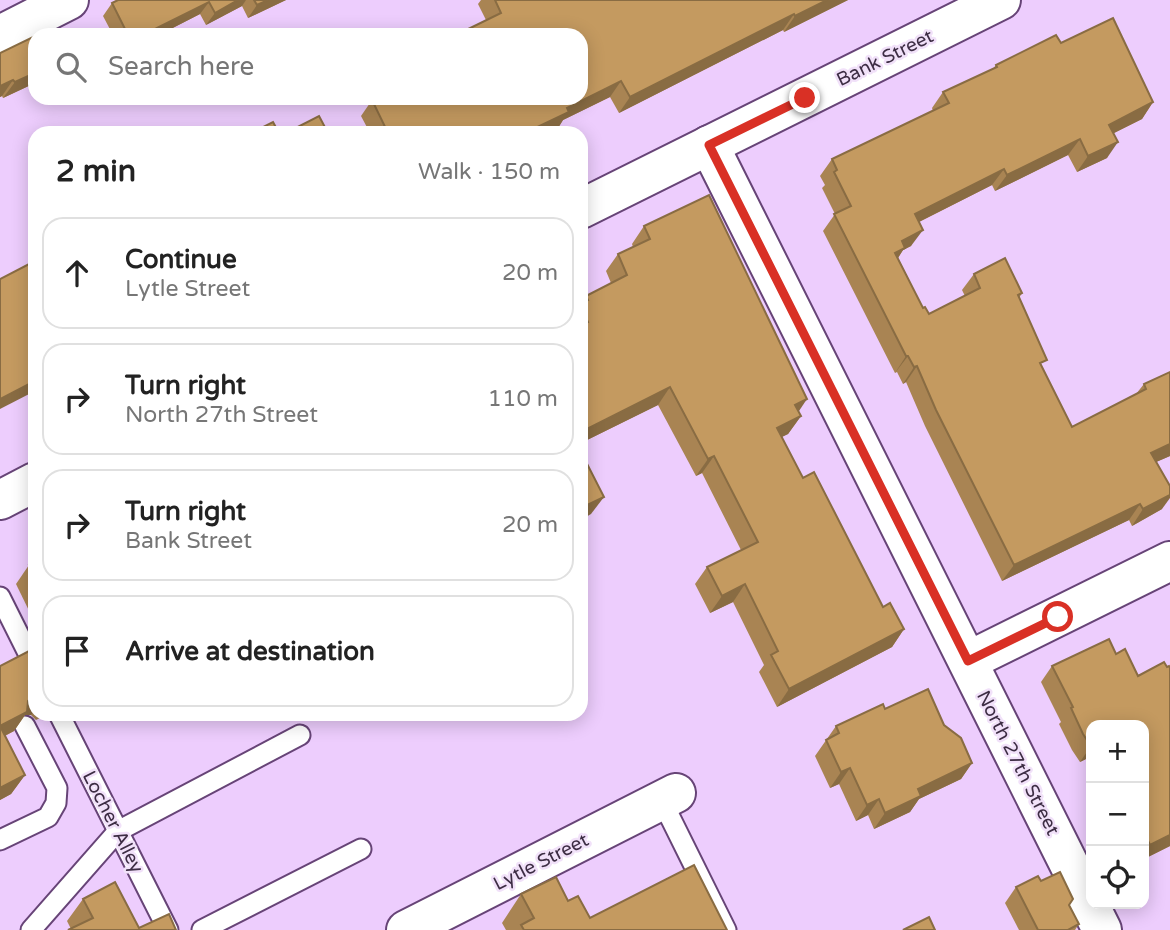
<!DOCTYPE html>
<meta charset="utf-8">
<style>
body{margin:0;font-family:"Varela Round",sans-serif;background:#f6f6f6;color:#222}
.controls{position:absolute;right:21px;bottom:21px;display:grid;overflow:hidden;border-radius:14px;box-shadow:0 4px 18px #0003}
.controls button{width:63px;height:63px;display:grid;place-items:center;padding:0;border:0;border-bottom:2px solid #e0e0e0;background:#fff;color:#222;font:35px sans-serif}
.stop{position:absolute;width:21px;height:21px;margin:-16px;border:5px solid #d93025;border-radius:50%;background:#fff}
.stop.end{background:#d93025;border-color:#fff;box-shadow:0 2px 7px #0008}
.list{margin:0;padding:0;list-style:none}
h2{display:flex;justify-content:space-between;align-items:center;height:91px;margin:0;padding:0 28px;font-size:30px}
h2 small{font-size:23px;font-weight:400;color:#767676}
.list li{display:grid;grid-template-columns:46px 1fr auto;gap:21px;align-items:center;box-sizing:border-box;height:112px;margin:0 14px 14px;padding:0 14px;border:2px solid #e0e0e0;border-radius:21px}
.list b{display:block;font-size:26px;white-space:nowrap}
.list p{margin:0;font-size:23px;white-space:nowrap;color:#767676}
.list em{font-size:23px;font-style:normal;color:#767676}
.icon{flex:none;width:38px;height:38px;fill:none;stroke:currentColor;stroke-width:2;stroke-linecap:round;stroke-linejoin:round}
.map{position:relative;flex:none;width:1170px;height:930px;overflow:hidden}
.search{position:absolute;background:#fff;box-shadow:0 4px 18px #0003;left:28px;top:28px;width:560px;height:77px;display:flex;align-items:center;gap:18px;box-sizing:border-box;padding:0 24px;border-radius:21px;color:#767676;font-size:26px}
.panel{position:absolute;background:#fff;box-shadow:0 4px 18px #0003;left:28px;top:126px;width:560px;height:595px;border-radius:21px}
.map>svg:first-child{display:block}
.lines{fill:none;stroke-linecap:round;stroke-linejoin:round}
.service-casing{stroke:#674477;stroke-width:23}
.minor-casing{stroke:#674477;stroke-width:42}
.tertiary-casing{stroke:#674477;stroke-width:42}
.service{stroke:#fff;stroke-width:19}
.minor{stroke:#fff;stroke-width:38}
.tertiary{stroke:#fff;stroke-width:38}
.wall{fill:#a98453}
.shaded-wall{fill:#896c43}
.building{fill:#c49a60;stroke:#896c43;stroke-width:2}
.route{stroke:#d93025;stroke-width:9}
.labels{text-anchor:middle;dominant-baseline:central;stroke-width:5;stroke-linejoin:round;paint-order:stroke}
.street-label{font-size:19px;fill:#3d2d44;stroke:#f1e1f9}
</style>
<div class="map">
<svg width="1170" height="930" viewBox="0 0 1170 930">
<rect width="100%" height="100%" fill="#edcdfd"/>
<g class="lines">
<defs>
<g id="service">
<polyline points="0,597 35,667"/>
<polyline points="59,714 168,930"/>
<polyline points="662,801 726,930"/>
<polyline points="0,840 48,817 56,803 57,788 25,726"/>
<polyline points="31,930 118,831 300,735"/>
<polyline points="202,930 361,849"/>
</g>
<g id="minor">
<polyline points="0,35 69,0"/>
<polyline points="709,145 1102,930"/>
<polyline points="968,661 1170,561"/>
<polyline points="406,930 676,793"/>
</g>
<g id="tertiary">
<polyline points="581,209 1001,0"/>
<polyline points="0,500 35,482"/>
</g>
</defs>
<use href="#service" class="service-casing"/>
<use href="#minor" class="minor-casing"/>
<use href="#tertiary" class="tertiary-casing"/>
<use href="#service" class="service"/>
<use href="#minor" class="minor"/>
<use href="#tertiary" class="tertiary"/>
</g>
<g class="wall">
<polygon points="118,0 286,0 248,18 242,6 206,25 200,14 159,35 113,35 103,16 112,3"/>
<polygon points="481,0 848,0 784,32 783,30 619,113 610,97 563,120 558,128 546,133 370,133 361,116 372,100 581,98 486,20 478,4"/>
<polygon points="35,36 35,83 3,98 2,96 0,97 0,53"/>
<polygon points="1061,43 1153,102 1142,119 1114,133 1107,158 1077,172 1068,155 995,191 992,185 919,222 911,246 903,250 898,258 923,308 929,314 965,296 962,290 974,274 1022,293 1019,298 1042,367 1072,427 1136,394 1144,384 1170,372 1170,456 1156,462 1162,509 1132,526 1129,520 1002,581 925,426 906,382 903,384 897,372 895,373 823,231 835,214 822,188 825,185 820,176 832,159 933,111 932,108 943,92 993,69 996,65"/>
<polygon points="644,226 799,412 801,416 788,434 781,437 803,478 883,607 904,629 892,647 777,707 759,672 764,665 733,602 710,613 695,584 707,567 741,550 702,473 696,476 658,405 581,443 581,303 586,296 611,283 606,271 618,254 633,247 632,244"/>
<polygon points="35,562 35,623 16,584 29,565"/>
<polygon points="35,648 35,714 43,714 40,718 36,720 31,715 25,715 14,731 5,736 25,775 11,794 0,800 0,666"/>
<polygon points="1116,654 1138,676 1167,667 1170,668 1170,846 1144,859 1144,725 1091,725 1091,769 1086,759 1080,762 1072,750 1059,724 1061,722 1041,682 1052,666"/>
<polygon points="885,709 944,725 972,763 961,779 919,799 910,812 874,829 868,815 856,821 839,784 830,788 815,756 836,726"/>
<polygon points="1041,881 1069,905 1079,924 1075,930 1019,930 1005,903 1016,887"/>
<polygon points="521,894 568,901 590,918 727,930 506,930 502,923"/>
<polygon points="83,899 139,928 176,930 71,929 67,921"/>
</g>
<g class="shaded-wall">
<polygon points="238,0 246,0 242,6 206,25 215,13"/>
<polygon points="268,0 286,0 248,18 257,5"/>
<polygon points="827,0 848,0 784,32 795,16"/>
<polygon points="209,2 200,14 159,35 143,35"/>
<polygon points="794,14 783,30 619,113 630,97"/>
<polygon points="35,73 35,83 3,98 15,82"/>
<polygon points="13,80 2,96 0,97 0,86"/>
<polygon points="621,81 610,97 563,120 558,128 546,133 528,133 567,108"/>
<polygon points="1153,102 1142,119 1098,141 1109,125"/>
<polygon points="1080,139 1068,155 995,191 1007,175"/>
<polygon points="1118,142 1107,158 1077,172 1088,156"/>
<polygon points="1004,169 992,185 903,230 915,214"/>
<polygon points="923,230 911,246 903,250 894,264 884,269 902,241"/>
<polygon points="906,356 908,356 895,373"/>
<polygon points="917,366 906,382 903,384 914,367"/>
<polygon points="35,381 35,391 0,409 0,399"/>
<polygon points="670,387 658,405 581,443 581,432"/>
<polygon points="807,399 795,417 795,405"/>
<polygon points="801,416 788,434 764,446 777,428"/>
<polygon points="1170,444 1170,456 1140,469 1151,453"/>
<polygon points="714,456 702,473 696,476 708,459"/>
<polygon points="1170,495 1170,498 1162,509 1132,526 1143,509"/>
<polygon points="604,497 591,514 581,520 581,508"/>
<polygon points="1140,504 1129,520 1002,581 1014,565"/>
<polygon points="745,584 733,602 710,613 722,596"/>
<polygon points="904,629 892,647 777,707 789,689"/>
<polygon points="35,691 35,710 31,715 25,715 14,731 0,738 0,726 28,701"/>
<polygon points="1091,746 1091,752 1086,759 1080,762"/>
<polygon points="972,763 961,779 919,799 910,812 874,829 885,813 918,789"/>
<polygon points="850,768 839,784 830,788 841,772"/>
<polygon points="25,775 11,794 0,800 0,788"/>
<polygon points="879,799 868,815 856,821 867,805"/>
<polygon points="1170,835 1170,846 1144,859 1144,854 1150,845"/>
</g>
<g class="building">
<polygon points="118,0 238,0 215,13 209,2 143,35 128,35 112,3"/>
<polygon points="254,0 268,0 257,5"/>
<polygon points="495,0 827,0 795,16 794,14 630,97 621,81 567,108 569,112 529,131 530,133 388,133 372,100 377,98 581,98 581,35 456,35 501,13"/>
<polygon points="1113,18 1153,102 1109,125 1118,142 1088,156 1080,139 1007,175 1004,169 915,214 923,230 902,241 905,248 895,253 923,308 925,307 929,314 980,288 974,274 1005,258 1022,293 1018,295 1047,360 1040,363 1072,427 1146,389 1144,384 1170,372 1170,444 1151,453 1170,486 1170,495 1143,509 1140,504 1014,565 936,410 917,366 914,367 908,356 906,356 834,214 851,206 834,172 837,170 832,159 949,103 943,92 997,67 996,65 1056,35 1061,43"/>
<polygon points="35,36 35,73 15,82 13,80 0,86 0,53"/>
<polygon points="319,116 328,133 286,133"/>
<polygon points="273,122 279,133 251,133"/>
<polygon points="709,195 807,399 795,405 801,416 777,428 803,478 814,472 883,607 890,603 904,629 789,689 771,655 778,651 745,584 722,596 707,567 758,542 714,456 708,459 670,387 581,432 581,326 588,322 581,308 581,304 588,300 586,296 627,275 618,254 650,239 644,226"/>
<polygon points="35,261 35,381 0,399 0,279"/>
<polygon points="581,452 604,497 581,508"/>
<polygon points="35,562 35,578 29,565"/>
<polygon points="1109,639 1116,654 1125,649 1138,676 1164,662 1167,667 1169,666 1170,668 1170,835 1150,845 1144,832 1144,725 1091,725 1091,746 1083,734 1071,708 1073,707 1052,666"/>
<polygon points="35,648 35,696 33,696 28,701 27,712 0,726 0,666"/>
<polygon points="928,689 944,725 961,738 972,763 918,789 921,796 885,813 879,799 867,805 850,768 841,772 826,740 839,733 836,726 883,704 885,709"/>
<polygon points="0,726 25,775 0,788"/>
<polygon points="694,865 727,930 524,930 521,925 534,918 521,894 556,877 568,901 578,896 590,918"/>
<polygon points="1060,872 1073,899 1069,905 1079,924 1068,930 1038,930 1016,887 1038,876 1041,881"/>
<polygon points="115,882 139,928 169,914 176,930 68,930 93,918 83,899"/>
<polygon points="929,917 935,930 903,930"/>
</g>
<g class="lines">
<polyline class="route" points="805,98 709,145 968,661 1058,617"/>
</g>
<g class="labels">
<g class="street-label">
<text transform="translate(885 58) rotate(-26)">Bank Street</text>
<text transform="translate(1018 763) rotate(63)">North 27th Street</text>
<text transform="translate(113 822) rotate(63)">Locher Alley</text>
<text transform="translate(541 862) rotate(-27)">Lytle Street</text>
</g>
</g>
</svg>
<div class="controls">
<button>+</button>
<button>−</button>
<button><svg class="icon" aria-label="locate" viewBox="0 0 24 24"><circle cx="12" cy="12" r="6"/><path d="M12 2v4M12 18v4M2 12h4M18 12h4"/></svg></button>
</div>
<div class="stop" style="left:1058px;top:617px"></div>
<div class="stop end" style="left:805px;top:98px"></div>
<div class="search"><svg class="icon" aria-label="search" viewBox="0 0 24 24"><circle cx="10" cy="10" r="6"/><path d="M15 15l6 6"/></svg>Search here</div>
<section class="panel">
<h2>2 min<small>Walk · 150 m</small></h2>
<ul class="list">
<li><svg class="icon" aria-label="ahead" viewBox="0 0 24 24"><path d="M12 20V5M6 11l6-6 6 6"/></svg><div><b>Continue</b><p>Lytle Street</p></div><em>20 m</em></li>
<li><svg class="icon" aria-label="right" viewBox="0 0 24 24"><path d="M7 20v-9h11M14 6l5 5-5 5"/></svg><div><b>Turn right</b><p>North 27th Street</p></div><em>110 m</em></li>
<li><svg class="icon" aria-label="right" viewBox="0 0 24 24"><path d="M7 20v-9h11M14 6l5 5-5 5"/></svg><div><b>Turn right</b><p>Bank Street</p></div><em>20 m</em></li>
<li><svg class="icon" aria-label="arrive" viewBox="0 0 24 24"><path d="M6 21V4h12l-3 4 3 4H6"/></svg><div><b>Arrive at destination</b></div></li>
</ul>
</section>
</div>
